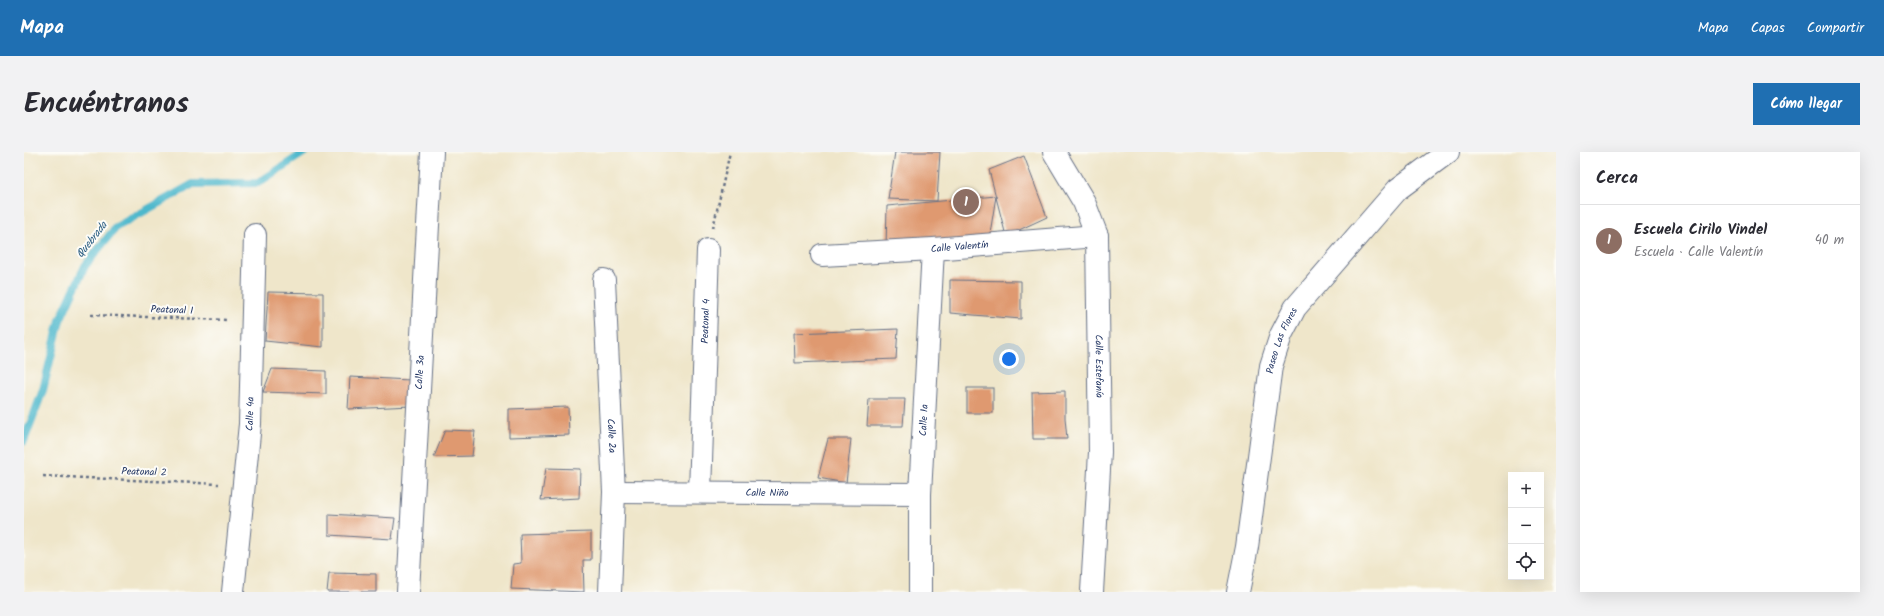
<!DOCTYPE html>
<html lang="es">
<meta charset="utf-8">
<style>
body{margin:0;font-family:Kalam,sans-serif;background:#f2f2f3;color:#2b2b33}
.controls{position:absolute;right:12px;bottom:12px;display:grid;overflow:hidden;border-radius:0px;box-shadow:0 4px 16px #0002}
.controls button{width:36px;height:36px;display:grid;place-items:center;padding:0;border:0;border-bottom:1px solid #e1e1e2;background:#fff;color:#2b2b33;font:20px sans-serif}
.you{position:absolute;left:985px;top:207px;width:14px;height:14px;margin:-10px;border:3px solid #fff;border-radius:50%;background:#1a73e8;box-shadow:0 0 0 6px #1a73e833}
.badge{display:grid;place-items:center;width:26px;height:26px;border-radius:50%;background:#1f6fb2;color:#fff;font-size:13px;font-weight:700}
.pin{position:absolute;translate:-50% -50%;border:2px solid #fff;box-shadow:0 1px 4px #0006}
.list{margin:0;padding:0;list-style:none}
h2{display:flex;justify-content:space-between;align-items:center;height:52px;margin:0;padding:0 16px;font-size:17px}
h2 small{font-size:13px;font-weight:400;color:#7c7c81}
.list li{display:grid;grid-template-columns:26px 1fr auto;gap:12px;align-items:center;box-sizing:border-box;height:72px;padding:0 16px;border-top:1px solid #e1e1e2}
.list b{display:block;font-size:15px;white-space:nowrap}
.list p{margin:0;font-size:13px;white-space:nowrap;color:#7c7c81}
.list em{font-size:13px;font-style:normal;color:#7c7c81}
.icon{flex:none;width:22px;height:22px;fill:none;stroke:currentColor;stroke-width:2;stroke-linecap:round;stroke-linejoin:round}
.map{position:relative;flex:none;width:1532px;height:440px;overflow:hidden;border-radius:0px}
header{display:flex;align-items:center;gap:24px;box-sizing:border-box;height:56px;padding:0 20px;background:#1f6fb2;color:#fff}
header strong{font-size:19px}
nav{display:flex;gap:22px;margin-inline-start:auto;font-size:14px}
.intro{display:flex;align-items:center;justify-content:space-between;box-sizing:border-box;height:96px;padding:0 24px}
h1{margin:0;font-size:28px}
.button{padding:10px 18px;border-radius:0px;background:#1f6fb2;color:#fff;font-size:14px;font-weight:700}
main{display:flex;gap:24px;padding:0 24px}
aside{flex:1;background:#fff;border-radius:0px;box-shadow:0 4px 16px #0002}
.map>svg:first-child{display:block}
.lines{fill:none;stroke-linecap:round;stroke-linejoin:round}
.stream{stroke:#4eb8cc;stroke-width:8}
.building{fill:#df996f}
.minor-casing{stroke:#656f84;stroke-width:24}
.path{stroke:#656f84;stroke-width:2.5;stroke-dasharray:3 3;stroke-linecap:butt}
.minor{stroke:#fff;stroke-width:22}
.labels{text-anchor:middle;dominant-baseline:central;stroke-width:4;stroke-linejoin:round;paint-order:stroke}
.street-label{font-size:10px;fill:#1b2f5e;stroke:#fdfcf7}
.water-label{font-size:11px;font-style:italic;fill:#2d5f84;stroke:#fdfcf7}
</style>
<header>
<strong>Mapa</strong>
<nav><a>Mapa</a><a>Capas</a><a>Compartir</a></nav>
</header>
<div class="intro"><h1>Encuéntranos</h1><a class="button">Cómo llegar</a></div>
<main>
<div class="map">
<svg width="1532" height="440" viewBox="0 0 1532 440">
<rect width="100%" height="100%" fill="#fdfcf7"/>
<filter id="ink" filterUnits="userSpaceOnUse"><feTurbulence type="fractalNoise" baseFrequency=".025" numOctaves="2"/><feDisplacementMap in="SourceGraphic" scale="8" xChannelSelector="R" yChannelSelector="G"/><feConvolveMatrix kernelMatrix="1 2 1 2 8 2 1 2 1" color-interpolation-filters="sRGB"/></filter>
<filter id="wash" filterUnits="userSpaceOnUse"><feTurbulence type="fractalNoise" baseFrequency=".012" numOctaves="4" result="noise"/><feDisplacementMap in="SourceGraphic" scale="16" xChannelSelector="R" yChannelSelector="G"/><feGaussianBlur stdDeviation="0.9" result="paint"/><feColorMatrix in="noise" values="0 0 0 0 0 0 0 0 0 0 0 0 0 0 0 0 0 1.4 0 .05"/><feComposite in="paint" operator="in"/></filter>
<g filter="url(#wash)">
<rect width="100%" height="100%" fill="#efe6ca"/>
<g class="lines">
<polyline class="stream" points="0,289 19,238 36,168 61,114 92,75 169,32 234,31 281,0"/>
</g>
<g id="blocks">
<g class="building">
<polygon points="871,0 916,0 913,49 864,47"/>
<polygon points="1000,4 1023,65 982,84 965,18"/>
<polygon points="972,44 965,88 862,96 863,54"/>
<polygon points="926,128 997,129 997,167 926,161"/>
<polygon points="244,140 299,141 299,195 241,189"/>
<polygon points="874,177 872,207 771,211 770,181"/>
<polygon points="248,217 302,219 302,242 239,240"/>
<polygon points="326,225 386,228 387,254 324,257"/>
<rect x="943" y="236" width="26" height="25"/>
<polygon points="1041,239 1041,266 1043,287 1009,287 1008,240"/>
<polygon points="845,247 881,247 879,274 843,274"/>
<polygon points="544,255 545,283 485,285 485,257"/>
<polygon points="421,278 451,279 448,304 410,305"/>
<polygon points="804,287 827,287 822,331 794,326"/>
<polygon points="522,316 556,317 555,346 517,348"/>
<polygon points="305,362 371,366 368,387 305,383"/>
<polygon points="567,380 567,408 559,408 560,440 487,437 489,412 497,411 496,382"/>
<polygon points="305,421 352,422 352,440 303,440"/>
</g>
</g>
</g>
<g filter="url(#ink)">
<use href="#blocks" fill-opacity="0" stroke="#656f84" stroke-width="1"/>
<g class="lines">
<defs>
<g id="minor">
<path id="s1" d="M1030,0L1060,50L1073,84L1076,300L1068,440"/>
<path id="s2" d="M798,103L909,97L1073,84"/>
<path id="s3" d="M580,128L590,340L586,440"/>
<path id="s4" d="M590,340L896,342"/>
<path id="s5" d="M676,340L684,98"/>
<path id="s6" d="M209,440L226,272L231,83"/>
<path id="s7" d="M384,440L408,0"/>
<path id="s8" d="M896,440V342L909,97"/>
<path id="s9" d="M1214,440L1223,395L1247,214L1257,183L1271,156L1374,37L1424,0"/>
</g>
</defs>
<use href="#minor" class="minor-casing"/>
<g class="path">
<polyline points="689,76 706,0"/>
<polyline points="67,163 204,168"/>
<polyline points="19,324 195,332"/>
</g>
<use href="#minor" class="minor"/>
</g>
</g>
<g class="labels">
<g class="street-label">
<text stroke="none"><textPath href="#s2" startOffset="138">Calle Valentín</textPath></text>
<text transform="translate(148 158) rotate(2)">Peatonal 1</text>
<text stroke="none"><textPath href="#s5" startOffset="171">Peatonal 4</textPath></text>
<text stroke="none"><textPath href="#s9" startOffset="256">Paseo Las Flores</textPath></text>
<text stroke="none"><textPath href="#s1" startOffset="225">Calle Estefanía</textPath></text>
<text stroke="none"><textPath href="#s7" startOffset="220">Calle 3a</textPath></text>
<text stroke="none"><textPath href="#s6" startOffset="179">Calle 4a</textPath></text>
<text stroke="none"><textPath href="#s8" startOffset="172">Calle 1a</textPath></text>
<text stroke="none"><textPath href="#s3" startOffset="156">Calle 2a</textPath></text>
<text transform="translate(120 320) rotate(2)">Peatonal 2</text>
<text stroke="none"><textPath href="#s4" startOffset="153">Calle Niño</textPath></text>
</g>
<g class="water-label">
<text transform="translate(68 88) rotate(-52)">Quebrada</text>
</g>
</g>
</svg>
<div class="controls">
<button>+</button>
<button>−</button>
<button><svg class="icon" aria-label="locate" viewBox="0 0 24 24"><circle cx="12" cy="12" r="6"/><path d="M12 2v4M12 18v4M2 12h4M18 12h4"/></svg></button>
</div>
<div class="you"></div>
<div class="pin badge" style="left:942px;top:50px;background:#8d6e63">1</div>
</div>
<aside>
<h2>Cerca<small></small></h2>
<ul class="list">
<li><span class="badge" style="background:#8d6e63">1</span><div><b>Escuela Cirilo Vindel</b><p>Escuela · Calle Valentín</p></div><em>40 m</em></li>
</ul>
</aside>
</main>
